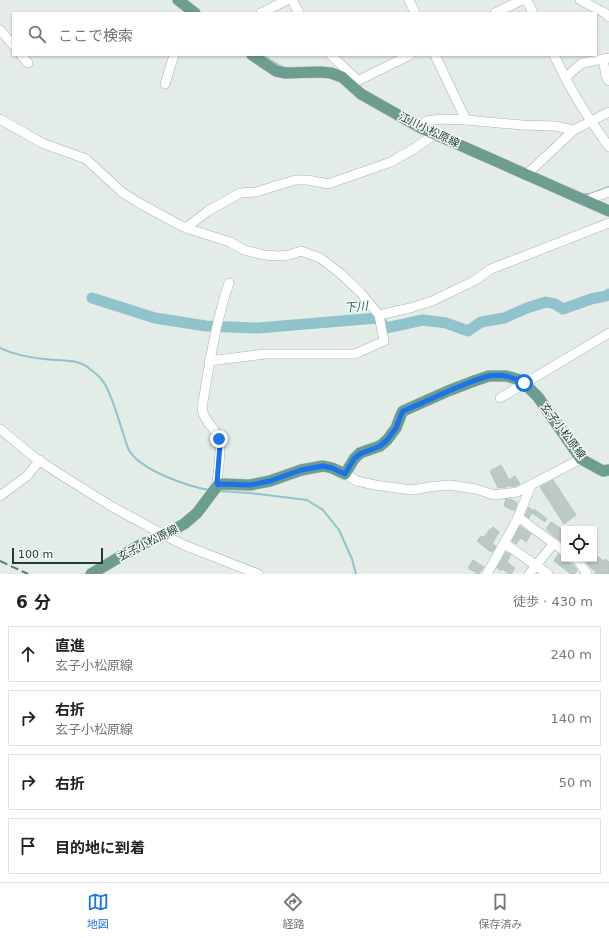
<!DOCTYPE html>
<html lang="ja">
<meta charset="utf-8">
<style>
body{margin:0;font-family:"DejaVu Sans","Noto Sans JP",sans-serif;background:#f6f6f6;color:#222}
.controls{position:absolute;right:12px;bottom:12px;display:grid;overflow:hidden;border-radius:0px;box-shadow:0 1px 3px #0004}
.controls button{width:36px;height:36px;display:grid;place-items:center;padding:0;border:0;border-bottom:1px solid #e0e0e0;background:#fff;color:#222;font:20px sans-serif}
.scale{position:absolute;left:12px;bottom:10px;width:91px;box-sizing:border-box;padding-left:4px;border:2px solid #253c35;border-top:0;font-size:11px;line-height:14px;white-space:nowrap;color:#253c35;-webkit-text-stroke:3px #f4f9f6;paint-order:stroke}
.stop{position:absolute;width:12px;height:12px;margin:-9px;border:3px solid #1a73e8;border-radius:50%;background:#fff}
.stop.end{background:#1a73e8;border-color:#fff;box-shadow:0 1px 4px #0008}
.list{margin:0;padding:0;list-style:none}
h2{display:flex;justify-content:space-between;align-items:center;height:52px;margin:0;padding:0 16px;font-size:17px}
h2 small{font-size:13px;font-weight:400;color:#767676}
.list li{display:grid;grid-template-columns:26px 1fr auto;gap:12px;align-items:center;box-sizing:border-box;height:56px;margin:0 8px 8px;padding:0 8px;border:1px solid #e0e0e0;border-radius:0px}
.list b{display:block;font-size:15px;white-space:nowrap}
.list p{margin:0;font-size:13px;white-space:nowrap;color:#767676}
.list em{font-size:13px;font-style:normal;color:#767676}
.icon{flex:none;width:22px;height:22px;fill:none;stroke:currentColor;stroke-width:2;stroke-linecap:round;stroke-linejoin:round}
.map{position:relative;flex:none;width:609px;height:574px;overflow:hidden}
.search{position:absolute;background:#fff;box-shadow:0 1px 3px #0004;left:12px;right:12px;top:12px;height:44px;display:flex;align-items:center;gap:10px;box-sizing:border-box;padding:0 14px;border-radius:0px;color:#767676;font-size:15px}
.sheet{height:308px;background:#fff}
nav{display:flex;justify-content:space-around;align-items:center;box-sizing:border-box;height:56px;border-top:1px solid #e0e0e0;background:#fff;font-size:11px;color:#767676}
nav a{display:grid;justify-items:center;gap:2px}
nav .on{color:#1a73e8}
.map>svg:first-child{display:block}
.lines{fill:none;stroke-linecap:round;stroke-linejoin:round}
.stream{stroke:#91c3cc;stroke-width:2}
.river{stroke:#91c3cc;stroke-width:11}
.building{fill:#bcc9c4;stroke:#b7c5bf}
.minor-casing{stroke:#a7b4af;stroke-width:10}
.major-casing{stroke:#c2c8c6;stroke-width:12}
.minor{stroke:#fff;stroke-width:9}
.major{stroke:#6c9d90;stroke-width:11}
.rail{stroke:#5f7771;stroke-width:2;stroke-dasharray:8 4;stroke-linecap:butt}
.route{stroke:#1a73e8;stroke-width:5}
.labels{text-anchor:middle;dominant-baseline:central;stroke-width:3;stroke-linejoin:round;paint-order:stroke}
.street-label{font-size:11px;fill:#253c35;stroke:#f4f9f6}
.water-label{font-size:12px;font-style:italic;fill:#246672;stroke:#f4f9f6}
</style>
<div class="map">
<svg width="609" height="574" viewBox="0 0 609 574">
<rect width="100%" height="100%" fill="#e4ece8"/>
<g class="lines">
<g class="stream">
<polyline points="262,55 282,67"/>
<polyline points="583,194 590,194 609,187"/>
<path d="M0,348C14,355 29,357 44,359C60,361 77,358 90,369C94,372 99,376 102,380C111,391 118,418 123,433C125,438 126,445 129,450C140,470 187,486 209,490"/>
<polyline points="219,491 249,493 307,500 323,510 339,530 352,559 356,574"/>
</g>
<polyline class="river" points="92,298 155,318 206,326 258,328 377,318 386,328 423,320 446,323 468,331 481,322 504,318 527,308 546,302 555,304 563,309 591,299 606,296 609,294"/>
</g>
<g class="building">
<polygon points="501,465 509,480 515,476 520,484 515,486 511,487 512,485 506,487 498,488 490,471"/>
<polygon points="553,480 576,515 564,524 540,487"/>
<polygon points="506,499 510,499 516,502 517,504 515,510 512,510 504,506"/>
<polygon points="529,507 533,511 534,509 547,519 545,522 532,513 529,518 525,515"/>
<polygon points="551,522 564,531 564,538 561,542 546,529"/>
<polygon points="520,526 531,534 526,542 521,538 516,544 512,541"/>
<polygon points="493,527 499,532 492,544 496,546 493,551 492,551 491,552 477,541 481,536 484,537 490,529 491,529"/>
<polygon points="506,552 511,555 507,562 515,568 511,574 509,574 502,569 501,571 497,568"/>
<polygon points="558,554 564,557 564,559 569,559 568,562 575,567 577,570 575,574 571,574 554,561"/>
<polygon points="594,554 604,561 605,559 609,562 609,574 595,574 596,572 590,567 587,563 590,559 594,559"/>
<polygon points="473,560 484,567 479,574 478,574 468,568"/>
</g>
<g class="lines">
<defs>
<g id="minor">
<polyline points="292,0 299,13"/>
<polyline points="409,0 415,13"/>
<polyline points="527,0 533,13"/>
<polyline points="580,0 605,13 609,17"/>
<polyline points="261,13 287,0"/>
<polyline points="495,13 522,0"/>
<polyline points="0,30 13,45"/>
<polyline points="21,55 28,63"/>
<polyline points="331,55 358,81"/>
<polyline points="435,55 466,120"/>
<path d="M554,55C563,74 573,93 584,110C592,123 601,135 609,147"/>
<polyline points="603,59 606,76 609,81"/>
<polyline points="565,78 582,63 609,58"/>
<polyline points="165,84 174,55"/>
<polyline points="351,84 410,55"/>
<polyline points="0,119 42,143 86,159 123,193 139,203 174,222 186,228 230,242 244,250 264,255 279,256 289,255 301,251 320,258 340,273 360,292 379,315 384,341 355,354 265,354 209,361"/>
<polyline points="421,128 426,121 441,119 466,120 522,125 554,126 574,130"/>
<polyline points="526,175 574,130 609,112"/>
<polyline points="589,202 592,198 609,192"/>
<polyline points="186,228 208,211 240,193 256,192 295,180 308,180 328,184 391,162 415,148 435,134"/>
<polyline points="379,315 410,308 432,301 474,281 491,269 609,223"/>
<polyline points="500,398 609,333"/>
<polyline points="0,429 34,457 58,473 111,506 164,535 184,545 258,574"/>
<polyline points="345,474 357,481 375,485 412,490 429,487 449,485 476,489 494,495 517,492 581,459"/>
<path d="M218,485L217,482C218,473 222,446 219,438C214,427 203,420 202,408C209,366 215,324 229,283"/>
<polyline points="0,496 27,476 40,460"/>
<polyline points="518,517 564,551"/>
<polyline points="504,543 548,574"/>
<polyline points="575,559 579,562 587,574"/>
<polyline points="487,574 517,520 531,485"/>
<polyline points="529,574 554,543"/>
</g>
<g id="major">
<polyline points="178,0 195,13"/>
<polyline points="252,55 276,71 286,73 320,72 331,73 342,77 361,94 421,128 609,211"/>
<polyline points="91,574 140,545 164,535 184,524 197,513 218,485 221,484 250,485 270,481 301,470 323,466 332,468 345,474 354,459 360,453 380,446 387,440 396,428 401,415 403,411 448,391 474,381 489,376 506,376 517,379 524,383 538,397 581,459 603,471 609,470"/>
</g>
</defs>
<use href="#minor" class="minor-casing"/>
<use href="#major" class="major-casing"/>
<use href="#minor" class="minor"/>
<use href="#major" class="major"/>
<polyline class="rail" points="0,561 28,574"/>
</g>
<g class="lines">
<path class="route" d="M219,439L220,445L217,482L218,485L221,484L250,485L270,481L301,470L323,466L332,468L345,474L354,459L360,454L380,446L387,440L396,428L401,415L403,411C423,403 443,393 463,385C471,382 480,378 489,376C501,374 514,377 524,383"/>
</g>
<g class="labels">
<g class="street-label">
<text transform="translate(429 130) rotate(26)">江川小松原線</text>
<text transform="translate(563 431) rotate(53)">玄子小松原線</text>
<text transform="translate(148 543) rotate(-27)">玄子小松原線</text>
</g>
<g class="water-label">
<text transform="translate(356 307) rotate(-5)">下川</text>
</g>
</g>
</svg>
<div class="controls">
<button><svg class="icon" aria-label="locate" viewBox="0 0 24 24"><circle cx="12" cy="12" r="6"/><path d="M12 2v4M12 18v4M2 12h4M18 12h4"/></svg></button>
</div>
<div class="scale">100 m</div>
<div class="stop" style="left:524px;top:383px"></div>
<div class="stop end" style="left:219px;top:439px"></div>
<div class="search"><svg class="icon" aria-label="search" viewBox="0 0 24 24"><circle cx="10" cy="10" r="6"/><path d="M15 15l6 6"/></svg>ここで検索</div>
</div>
<section class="sheet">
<h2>6 分<small>徒歩 · 430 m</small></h2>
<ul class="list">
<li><svg class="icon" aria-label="ahead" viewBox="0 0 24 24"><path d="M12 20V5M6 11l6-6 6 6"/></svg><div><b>直進</b><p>玄子小松原線</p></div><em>240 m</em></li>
<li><svg class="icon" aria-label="right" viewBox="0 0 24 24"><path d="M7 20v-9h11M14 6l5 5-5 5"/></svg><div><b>右折</b><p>玄子小松原線</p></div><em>140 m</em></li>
<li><svg class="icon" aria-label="right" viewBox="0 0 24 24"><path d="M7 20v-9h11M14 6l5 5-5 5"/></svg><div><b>右折</b></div><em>50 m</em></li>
<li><svg class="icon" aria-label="arrive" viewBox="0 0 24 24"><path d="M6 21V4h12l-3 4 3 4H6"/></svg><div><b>目的地に到着</b></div></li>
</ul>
</section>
<nav>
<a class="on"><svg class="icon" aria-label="map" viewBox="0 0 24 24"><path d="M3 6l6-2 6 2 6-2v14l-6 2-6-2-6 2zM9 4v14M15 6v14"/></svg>地図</a>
<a><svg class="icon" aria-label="directions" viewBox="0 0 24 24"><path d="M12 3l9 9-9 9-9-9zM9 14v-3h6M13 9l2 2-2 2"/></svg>経路</a>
<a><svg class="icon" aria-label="saved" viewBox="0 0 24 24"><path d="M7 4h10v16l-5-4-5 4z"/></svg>保存済み</a>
</nav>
